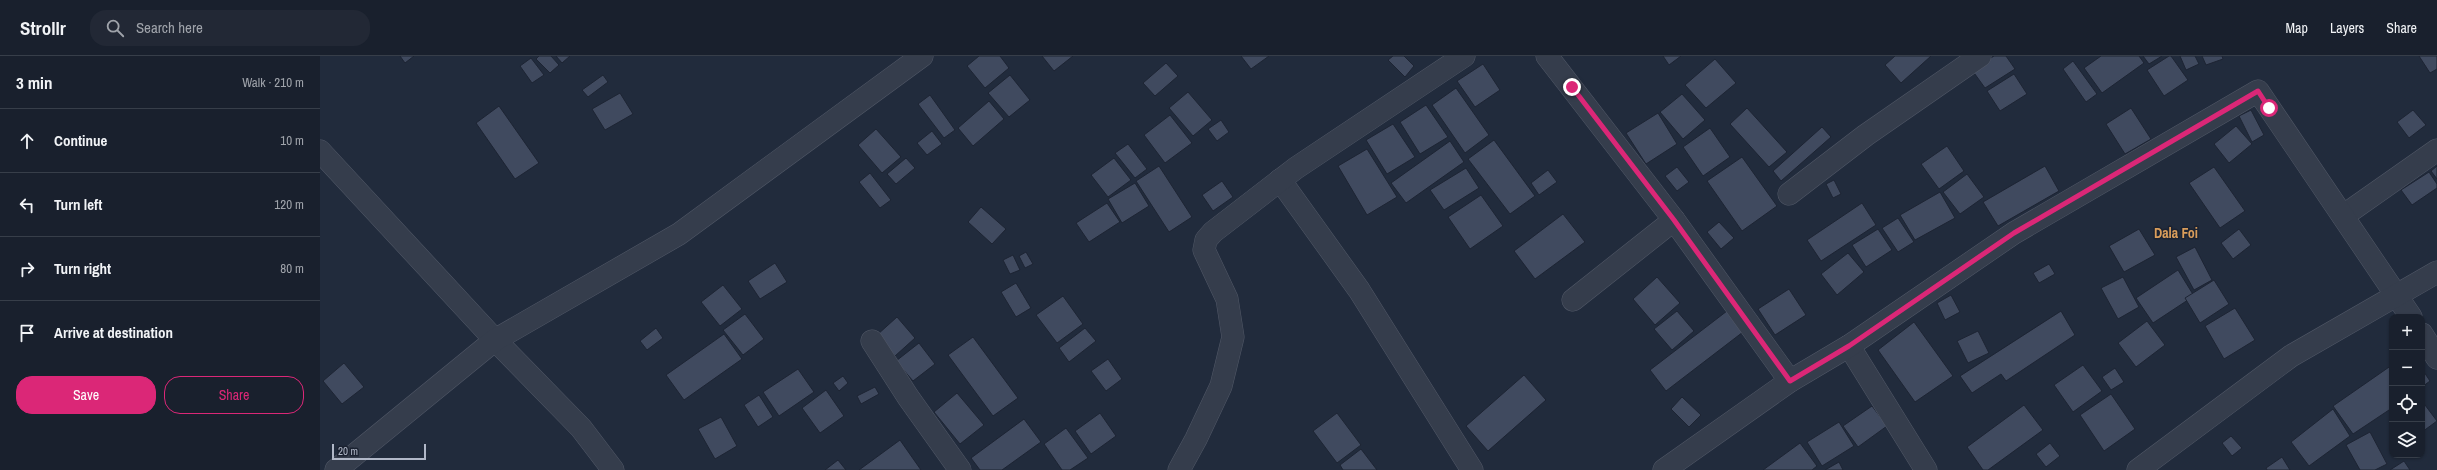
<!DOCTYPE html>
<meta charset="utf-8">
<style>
body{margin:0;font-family:"Archivo Narrow",sans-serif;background:#222835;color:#f1f3f6}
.controls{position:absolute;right:12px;bottom:12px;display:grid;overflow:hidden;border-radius:8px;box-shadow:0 1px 3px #0004}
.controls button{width:36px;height:36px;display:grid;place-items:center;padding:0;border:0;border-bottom:1px solid #373e49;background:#19202d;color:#f1f3f6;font:20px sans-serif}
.scale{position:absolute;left:12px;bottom:10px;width:94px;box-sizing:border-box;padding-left:4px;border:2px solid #b1b8c8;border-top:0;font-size:11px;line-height:14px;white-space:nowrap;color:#b1b8c8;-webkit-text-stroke:3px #1b2231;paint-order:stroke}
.stop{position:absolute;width:12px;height:12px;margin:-9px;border:3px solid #db2777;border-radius:50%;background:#fff}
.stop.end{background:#db2777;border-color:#fff;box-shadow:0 1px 4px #0008}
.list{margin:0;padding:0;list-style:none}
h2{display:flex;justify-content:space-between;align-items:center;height:52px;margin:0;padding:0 16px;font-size:17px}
h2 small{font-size:13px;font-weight:400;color:#9fa3aa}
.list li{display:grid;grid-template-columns:26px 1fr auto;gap:12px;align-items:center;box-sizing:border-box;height:64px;padding:0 16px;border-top:1px solid #373e49}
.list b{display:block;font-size:15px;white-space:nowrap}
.list em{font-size:13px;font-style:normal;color:#9fa3aa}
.actions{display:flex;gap:8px;padding:12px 16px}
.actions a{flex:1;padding:9px 0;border:1px solid #db2777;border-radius:16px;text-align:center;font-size:14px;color:#db2777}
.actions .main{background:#db2777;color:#fff}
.icon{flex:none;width:22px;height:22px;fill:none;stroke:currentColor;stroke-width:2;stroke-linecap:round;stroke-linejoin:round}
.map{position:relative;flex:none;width:2117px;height:414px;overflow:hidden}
header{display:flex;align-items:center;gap:24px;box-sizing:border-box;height:56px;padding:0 20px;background:#19202d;border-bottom:1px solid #373e49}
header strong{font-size:19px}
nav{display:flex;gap:22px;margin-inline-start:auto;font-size:14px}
.search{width:280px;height:36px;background:#222835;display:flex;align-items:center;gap:10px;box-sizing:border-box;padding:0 14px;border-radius:16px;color:#9fa3aa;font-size:15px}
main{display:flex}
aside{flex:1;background:#19202d}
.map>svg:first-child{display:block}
.building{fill:#404a5f;stroke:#1d2433}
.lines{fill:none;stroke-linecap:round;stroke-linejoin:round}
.street-casing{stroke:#515867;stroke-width:23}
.street{stroke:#353d4c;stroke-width:22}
.route{stroke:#db2777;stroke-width:5}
.labels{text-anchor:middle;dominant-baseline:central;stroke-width:3;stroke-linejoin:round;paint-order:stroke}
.quarter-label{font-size:14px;font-weight:bold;fill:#d99d5b;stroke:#1b2231}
</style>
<header>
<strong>Strollr</strong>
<div class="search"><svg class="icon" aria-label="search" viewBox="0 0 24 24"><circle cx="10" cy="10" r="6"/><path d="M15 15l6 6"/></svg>Search here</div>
<nav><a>Map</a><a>Layers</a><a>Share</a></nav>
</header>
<main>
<aside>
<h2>3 min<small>Walk · 210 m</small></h2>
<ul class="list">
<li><svg class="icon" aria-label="ahead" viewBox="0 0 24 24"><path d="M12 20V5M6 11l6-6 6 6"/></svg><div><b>Continue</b></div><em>10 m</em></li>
<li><svg class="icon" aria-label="left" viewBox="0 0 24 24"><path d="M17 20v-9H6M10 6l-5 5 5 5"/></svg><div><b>Turn left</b></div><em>120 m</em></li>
<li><svg class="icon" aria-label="right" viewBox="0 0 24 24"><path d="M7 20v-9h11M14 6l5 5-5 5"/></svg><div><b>Turn right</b></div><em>80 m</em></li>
<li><svg class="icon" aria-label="arrive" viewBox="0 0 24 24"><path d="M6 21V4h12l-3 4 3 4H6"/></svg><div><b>Arrive at destination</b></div></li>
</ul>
<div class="actions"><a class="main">Save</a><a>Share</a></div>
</aside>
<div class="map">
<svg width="2117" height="414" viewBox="0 0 2117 414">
<rect width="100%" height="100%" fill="#212b3c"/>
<g class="building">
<polygon points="80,0 94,0 85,7"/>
<polygon points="219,0 231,0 239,9 230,17 216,3"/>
<polygon points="236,0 250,0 242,7"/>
<polygon points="659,0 680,0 689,12 665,32 647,10"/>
<polygon points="722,0 753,0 734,15"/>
<polygon points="921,0 949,0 931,13"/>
<polygon points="1073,0 1084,0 1094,10 1085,21 1068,4"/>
<polygon points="1343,0 1361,0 1349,9"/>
<polygon points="1575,0 1611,0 1581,27 1565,9"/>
<polygon points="1674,0 1686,0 1695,13 1665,32 1652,14"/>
<polygon points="1781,0 1819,0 1824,7 1782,37 1764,12"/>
<polygon points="1823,0 1842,0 1829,8"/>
<polygon points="1849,0 1851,0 1868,24 1844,40 1827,14"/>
<polygon points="1860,0 1875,0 1879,8 1866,14"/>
<polygon points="1882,0 1902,0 1903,3 1886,9"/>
<polygon points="2099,0 2117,0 2117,13 2110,17"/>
<polygon points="211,2 224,19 212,27 200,10"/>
<polygon points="1395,3 1416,27 1386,52 1365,29"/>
<polygon points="1753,5 1777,38 1766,46 1743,13"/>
<polygon points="846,7 858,20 835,40 823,27"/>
<polygon points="1163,8 1180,34 1155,51 1137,25"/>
<polygon points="1694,18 1707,38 1680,55 1667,35"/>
<polygon points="283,19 288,26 268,41 262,34"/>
<polygon points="690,19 710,44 689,61 668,37"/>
<polygon points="1136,32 1169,79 1145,97 1112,49"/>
<polygon points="868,36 892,64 873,80 849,52"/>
<polygon points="300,37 313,58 285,74 272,53"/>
<polygon points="1362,38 1385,64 1363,83 1340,56"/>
<polygon points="610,39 635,74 624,82 598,48"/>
<polygon points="669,45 684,63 653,90 638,72"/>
<polygon points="1106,49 1128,81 1100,98 1080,66"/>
<polygon points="179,50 219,107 195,123 156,67"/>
<polygon points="1427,52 1467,96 1449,111 1410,68"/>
<polygon points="1811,52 1831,83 1805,98 1786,68"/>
<polygon points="1931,54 1944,79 1932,86 1919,60"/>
<polygon points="2093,54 2106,69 2089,82 2077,66"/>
<polygon points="1338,57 1357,88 1326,108 1306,77"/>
<polygon points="850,59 872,87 845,107 824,79"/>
<polygon points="901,64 909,76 897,85 888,73"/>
<polygon points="1073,68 1095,101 1067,118 1046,84"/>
<polygon points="1916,70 1932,88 1909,107 1894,88"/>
<polygon points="1502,71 1511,81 1461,125 1453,115"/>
<polygon points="1390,72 1410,101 1383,120 1363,91"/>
<polygon points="556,73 581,101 562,117 538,89"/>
<polygon points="612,75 622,88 607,99 597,87"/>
<polygon points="1174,84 1215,140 1190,158 1148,103"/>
<polygon points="1130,85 1144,106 1086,147 1071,127"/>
<polygon points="808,88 827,113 815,122 795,97"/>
<polygon points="1627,90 1644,115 1619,133 1601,108"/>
<polygon points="1047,93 1077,141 1047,159 1018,110"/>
<polygon points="1422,101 1457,150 1422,175 1387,125"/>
<polygon points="586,102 595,112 576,128 567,118"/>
<polygon points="794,102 811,124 788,141 771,119"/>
<polygon points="839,110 872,161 849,176 816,125"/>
<polygon points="1725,110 1739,135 1678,170 1663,146"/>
<polygon points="2117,110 2117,123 2111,115"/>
<polygon points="1357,111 1369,126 1357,135 1345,120"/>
<polygon points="1894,111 1925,155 1900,172 1869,127"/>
<polygon points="1146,112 1159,132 1124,154 1110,134"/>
<polygon points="1228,114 1237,126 1219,139 1211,127"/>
<polygon points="2109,116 2117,128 2117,132 2092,149 2081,134"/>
<polygon points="550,117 571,144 560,152 539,126"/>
<polygon points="1647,118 1664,141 1640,158 1623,136"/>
<polygon points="1514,124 1521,138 1513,142 1506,128"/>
<polygon points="902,125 913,141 893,155 882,139"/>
<polygon points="815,127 829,150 802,167 788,143"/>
<polygon points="1620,136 1635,162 1595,184 1580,159"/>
<polygon points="1161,139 1183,170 1150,193 1128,161"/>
<polygon points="787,147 800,166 769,186 756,167"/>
<polygon points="1542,147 1556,169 1501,205 1487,184"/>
<polygon points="661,151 686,173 672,188 648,166"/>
<polygon points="1243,158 1265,186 1215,223 1194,195"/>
<polygon points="1578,162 1594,186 1578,196 1562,172"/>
<polygon points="1399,166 1414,182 1401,193 1387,176"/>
<polygon points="1558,173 1572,194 1546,211 1532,189"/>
<polygon points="1819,173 1835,199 1804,216 1789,190"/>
<polygon points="1919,173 1931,189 1913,203 1901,187"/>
<polygon points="1875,191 1892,224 1874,234 1856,201"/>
<polygon points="706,196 713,208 705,212 699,200"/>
<polygon points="1528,197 1544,216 1517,239 1501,218"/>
<polygon points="693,199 700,214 690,218 683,204"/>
<polygon points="455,207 467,226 440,243 428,225"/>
<polygon points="1729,208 1735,218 1719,227 1713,217"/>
<polygon points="1858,214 1874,240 1833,267 1816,242"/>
<polygon points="1337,221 1360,247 1335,269 1313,243"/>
<polygon points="1803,221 1819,251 1798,263 1781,232"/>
<polygon points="1894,224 1909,248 1880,267 1865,242"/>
<polygon points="696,227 711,252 696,261 681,236"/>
<polygon points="403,229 422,253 400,270 381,246"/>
<polygon points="1469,233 1486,259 1455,279 1438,253"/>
<polygon points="1631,239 1640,256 1625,264 1617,247"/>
<polygon points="743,240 763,268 737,287 716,259"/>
<polygon points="1915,252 1935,284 1904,303 1885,270"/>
<polygon points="1357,255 1374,275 1352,294 1334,273"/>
<polygon points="1407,255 1423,276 1346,335 1330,314"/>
<polygon points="1741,255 1755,279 1686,325 1681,318 1652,337 1640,320"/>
<polygon points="425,258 444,283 423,299 403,274"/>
<polygon points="577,261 595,282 575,300 557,279"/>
<polygon points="1827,265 1845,289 1816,311 1798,287"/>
<polygon points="1594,266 1633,320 1595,346 1558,294"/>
<polygon points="336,272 343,282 327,294 320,285"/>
<polygon points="765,272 776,285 749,306 739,292"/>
<polygon points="1658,275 1669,297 1648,307 1637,285"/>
<polygon points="404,278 422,303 364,344 346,319"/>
<polygon points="653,281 698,342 673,360 628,299"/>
<polygon points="599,287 615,308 593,325 576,305"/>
<polygon points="788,303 802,323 786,335 771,315"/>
<polygon points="24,307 44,331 22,348 3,325"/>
<polygon points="1763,309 1782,335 1753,356 1734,329"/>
<polygon points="2072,309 2072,352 2033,378 2013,350"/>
<polygon points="1795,312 1804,326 1791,334 1782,321"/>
<polygon points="478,313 494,336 459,360 443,336"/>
<polygon points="2102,313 2110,325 2102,331"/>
<polygon points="1204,319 1226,344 1168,395 1146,370"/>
<polygon points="523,320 528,327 519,335 513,327"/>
<polygon points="555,331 559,338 541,348 537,340"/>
<polygon points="506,334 524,360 500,377 482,352"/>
<polygon points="637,337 664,369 640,388 614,356"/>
<polygon points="1791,338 1815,373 1784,395 1760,359"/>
<polygon points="439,339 453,361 438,371 424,349"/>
<polygon points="1362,341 1381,359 1369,371 1351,353"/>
<polygon points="2102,345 2117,365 2102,376"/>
<polygon points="1704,349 1723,374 1668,414 1663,414 1647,391"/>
<polygon points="1552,350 1567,370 1538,391 1523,370"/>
<polygon points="2013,353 2030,380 1989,410 1971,386"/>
<polygon points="780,357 796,380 771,398 755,375"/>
<polygon points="1017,357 1041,389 1017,407 993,375"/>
<polygon points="401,361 417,390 395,403 378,373"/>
<polygon points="704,363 721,386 682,414 660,414 651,402"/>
<polygon points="1519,366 1534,390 1502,410 1487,386"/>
<polygon points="746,372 768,402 750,414 742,414 724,388"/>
<polygon points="2050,376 2067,408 2055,414 2040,414 2026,389"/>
<polygon points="1911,380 1922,392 1912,400 1902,387"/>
<polygon points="580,384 601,414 539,414"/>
<polygon points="1480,387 1497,410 1492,414 1443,414"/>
<polygon points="1730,387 1740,400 1726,411 1716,398"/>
<polygon points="1041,393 1057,414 1023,414 1020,409"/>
<polygon points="1962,401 1970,414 1947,414 1946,412"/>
<polygon points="518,404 526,414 505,414"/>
<polygon points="2084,405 2090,414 2070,414"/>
<polygon points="1519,406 1523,414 1505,414"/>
</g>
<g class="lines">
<defs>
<g id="street">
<polyline points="1227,0 1354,164 1470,325"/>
<polyline points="0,95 175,284 261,372 293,414"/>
<polyline points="960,124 1039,234 1152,414"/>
<polyline points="1469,138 1546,79 1660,0"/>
<polyline points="2023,160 2117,94"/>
<polyline points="1253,244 1354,164"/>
<polyline points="2102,278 2117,302"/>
<polyline points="552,285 588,341 640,414"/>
<polyline points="1529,290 1606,414"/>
<polyline points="16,414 175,284 359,178 602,0"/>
<polyline points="859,414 876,383 901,330 913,281 907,243 884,194 886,184 893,176 976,112 1144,0"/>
<polyline points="1344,414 1470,325 1529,290 1694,177 1938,35 2091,261"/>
<polyline points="1818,414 1971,300 2117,216"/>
</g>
</defs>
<use href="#street" class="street-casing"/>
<use href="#street" class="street"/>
</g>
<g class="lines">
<polyline class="route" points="1252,31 1354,164 1470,325 1529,290 1694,177 1938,35 1949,52"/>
</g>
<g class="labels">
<g class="quarter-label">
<text x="1856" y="177">Dala Foi</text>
</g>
</g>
</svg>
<div class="controls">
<button>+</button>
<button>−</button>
<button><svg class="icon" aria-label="locate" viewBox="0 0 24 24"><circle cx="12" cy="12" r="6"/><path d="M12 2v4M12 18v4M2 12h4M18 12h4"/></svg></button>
<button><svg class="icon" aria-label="layers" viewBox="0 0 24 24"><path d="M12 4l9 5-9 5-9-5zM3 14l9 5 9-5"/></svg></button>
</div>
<div class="scale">20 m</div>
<div class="stop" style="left:1949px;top:52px"></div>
<div class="stop end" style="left:1252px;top:31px"></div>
</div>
</main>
